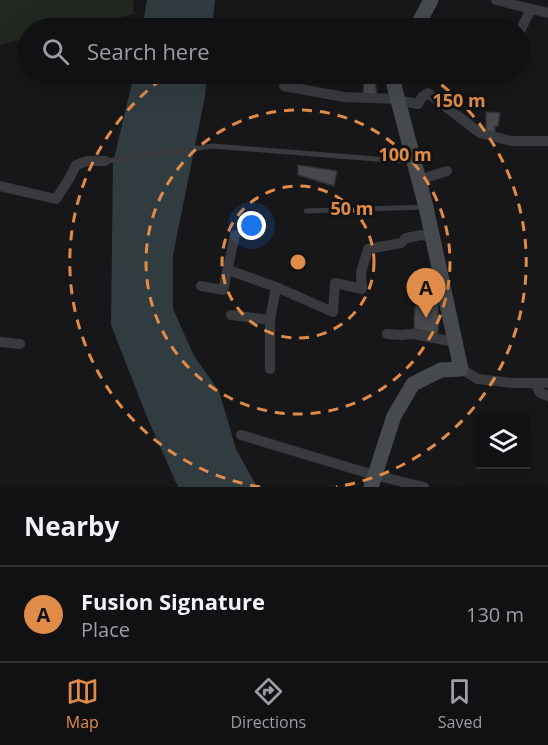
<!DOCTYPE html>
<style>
body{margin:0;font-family:"Open Sans",sans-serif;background:#1a1a1c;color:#f1f3f6}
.controls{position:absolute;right:18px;bottom:18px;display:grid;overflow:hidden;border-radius:0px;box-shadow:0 6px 24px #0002}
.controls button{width:54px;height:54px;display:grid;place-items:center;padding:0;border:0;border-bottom:2px solid #303133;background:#111113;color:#f1f3f6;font:30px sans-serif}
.you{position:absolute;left:252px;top:226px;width:21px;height:21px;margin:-15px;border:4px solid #fff;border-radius:50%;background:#1a73e8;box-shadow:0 0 0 9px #1a73e833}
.badge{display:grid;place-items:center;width:39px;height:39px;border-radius:50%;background:#e08c48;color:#111;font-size:20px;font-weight:700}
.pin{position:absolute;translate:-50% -50px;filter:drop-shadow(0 2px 3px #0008)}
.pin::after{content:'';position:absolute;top:32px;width:21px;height:18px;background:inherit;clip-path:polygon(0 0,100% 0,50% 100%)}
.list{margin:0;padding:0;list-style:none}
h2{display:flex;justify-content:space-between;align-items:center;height:78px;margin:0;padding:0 24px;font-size:26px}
h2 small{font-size:20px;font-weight:400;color:#9c9da0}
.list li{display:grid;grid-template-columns:39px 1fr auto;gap:18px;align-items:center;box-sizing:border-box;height:96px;padding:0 24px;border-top:2px solid #303133}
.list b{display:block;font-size:22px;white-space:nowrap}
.list p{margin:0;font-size:20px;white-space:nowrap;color:#9c9da0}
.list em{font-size:20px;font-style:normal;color:#9c9da0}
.icon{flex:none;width:33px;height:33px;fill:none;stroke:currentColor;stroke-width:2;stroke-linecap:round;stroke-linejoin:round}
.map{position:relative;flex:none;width:548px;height:487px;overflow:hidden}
.search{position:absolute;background:#111113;box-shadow:0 6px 24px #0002;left:18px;right:18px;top:18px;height:66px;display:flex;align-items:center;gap:15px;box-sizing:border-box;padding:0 21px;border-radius:33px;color:#9c9da0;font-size:22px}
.sheet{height:174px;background:#111113}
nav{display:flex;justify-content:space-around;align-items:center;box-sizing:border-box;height:84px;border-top:2px solid #303133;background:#111113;font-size:16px;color:#9c9da0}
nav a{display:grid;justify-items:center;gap:3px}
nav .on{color:#e08c48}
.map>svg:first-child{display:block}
.green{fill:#222821}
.water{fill:#313c40}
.building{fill:#46484b;stroke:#313234;stroke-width:1.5}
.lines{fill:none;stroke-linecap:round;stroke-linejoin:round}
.lane{stroke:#383a3d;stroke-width:5}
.street{stroke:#383a3d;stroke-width:10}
.secondary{stroke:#46494d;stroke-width:15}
.ring{fill:none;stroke:#e08c48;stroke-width:3;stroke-dasharray:10 8}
.centre{fill:#e08c48;stroke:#121214;stroke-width:3}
.ring-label{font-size:18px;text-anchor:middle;font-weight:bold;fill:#e08c48;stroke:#121214;stroke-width:6;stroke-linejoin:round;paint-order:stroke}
</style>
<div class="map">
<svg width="548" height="487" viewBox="0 0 548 487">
<rect width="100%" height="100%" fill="#171719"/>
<polygon class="green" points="0,0 133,0 134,14 71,28 28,28 28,38 0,45"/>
<g class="water">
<polygon points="147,0 215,0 212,28 142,28"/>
<polygon points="134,74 207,74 205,96 173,255 173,309 194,356 219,391 236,449 257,487 178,487 147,417 111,325 113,163"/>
</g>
<g class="building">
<polygon points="365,74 386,74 386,81 375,81 377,95 363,94"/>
<polygon points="486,112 500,113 498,126 495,126 495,132 486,132"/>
<polygon points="298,165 337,171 334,186 298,175"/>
<polygon points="438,303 438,334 414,329 415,306 417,306 417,304"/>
</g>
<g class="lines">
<g class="lane">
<polyline points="106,161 213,146 413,162"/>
<polyline points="306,211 425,207"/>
</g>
<g class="street">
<polyline points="496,0 531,9"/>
<polyline points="520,31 531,9 548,13"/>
<polyline points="284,86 344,97 397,99 402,101 418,104 422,97 428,93 480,133 511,141 548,141"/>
<polyline points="419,180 447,171"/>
<polyline points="0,186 56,199 69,179 76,165 87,161 105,161"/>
<polyline points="228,270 276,287"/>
<polyline points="201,286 223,290 235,235"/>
<polyline points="231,315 270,320 276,287 333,312 335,283 362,289 361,273 368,249 401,243 406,238 421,235 433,237"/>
<polyline points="387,334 401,335 413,334 455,342"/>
<polyline points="0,342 20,344"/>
<polyline points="270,369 270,320"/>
<polyline points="461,369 478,379 512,383 548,383"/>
<polyline points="535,383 540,393 548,396"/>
<polyline points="241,435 374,475 424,487"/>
</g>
<g class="secondary">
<polyline points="416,28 431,0"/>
<polyline points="371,487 394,416 413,384 441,370 461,369 426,207 394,85 396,74"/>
</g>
</g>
<g class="ring">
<circle cx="298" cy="262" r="76"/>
<circle cx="298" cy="262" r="152"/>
<path d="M260 487A228 228 0 0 1 169 74M427 74A228 228 0 0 1 336 487"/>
</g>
<circle cx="298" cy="262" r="9" class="centre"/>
<g class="ring-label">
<text x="459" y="107">150 m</text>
<text x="405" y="161">100 m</text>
<text x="352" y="215">50 m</text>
</g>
</svg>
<div class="controls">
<button><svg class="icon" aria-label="layers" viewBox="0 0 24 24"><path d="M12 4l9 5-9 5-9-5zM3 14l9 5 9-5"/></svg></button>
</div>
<div class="you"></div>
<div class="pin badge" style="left:426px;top:318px">A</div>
<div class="search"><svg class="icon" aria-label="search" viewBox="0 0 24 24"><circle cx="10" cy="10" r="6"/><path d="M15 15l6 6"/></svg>Search here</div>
</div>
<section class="sheet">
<h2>Nearby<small></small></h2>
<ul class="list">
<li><span class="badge">A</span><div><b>Fusion Signature</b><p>Place</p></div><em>130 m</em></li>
</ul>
</section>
<nav>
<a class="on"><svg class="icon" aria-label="map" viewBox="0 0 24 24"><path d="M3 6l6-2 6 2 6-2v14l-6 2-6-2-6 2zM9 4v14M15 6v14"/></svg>Map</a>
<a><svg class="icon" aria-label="directions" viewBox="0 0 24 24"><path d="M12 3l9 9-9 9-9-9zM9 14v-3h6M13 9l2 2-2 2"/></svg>Directions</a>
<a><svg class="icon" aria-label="saved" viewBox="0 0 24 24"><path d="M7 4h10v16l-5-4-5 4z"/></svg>Saved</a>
</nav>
